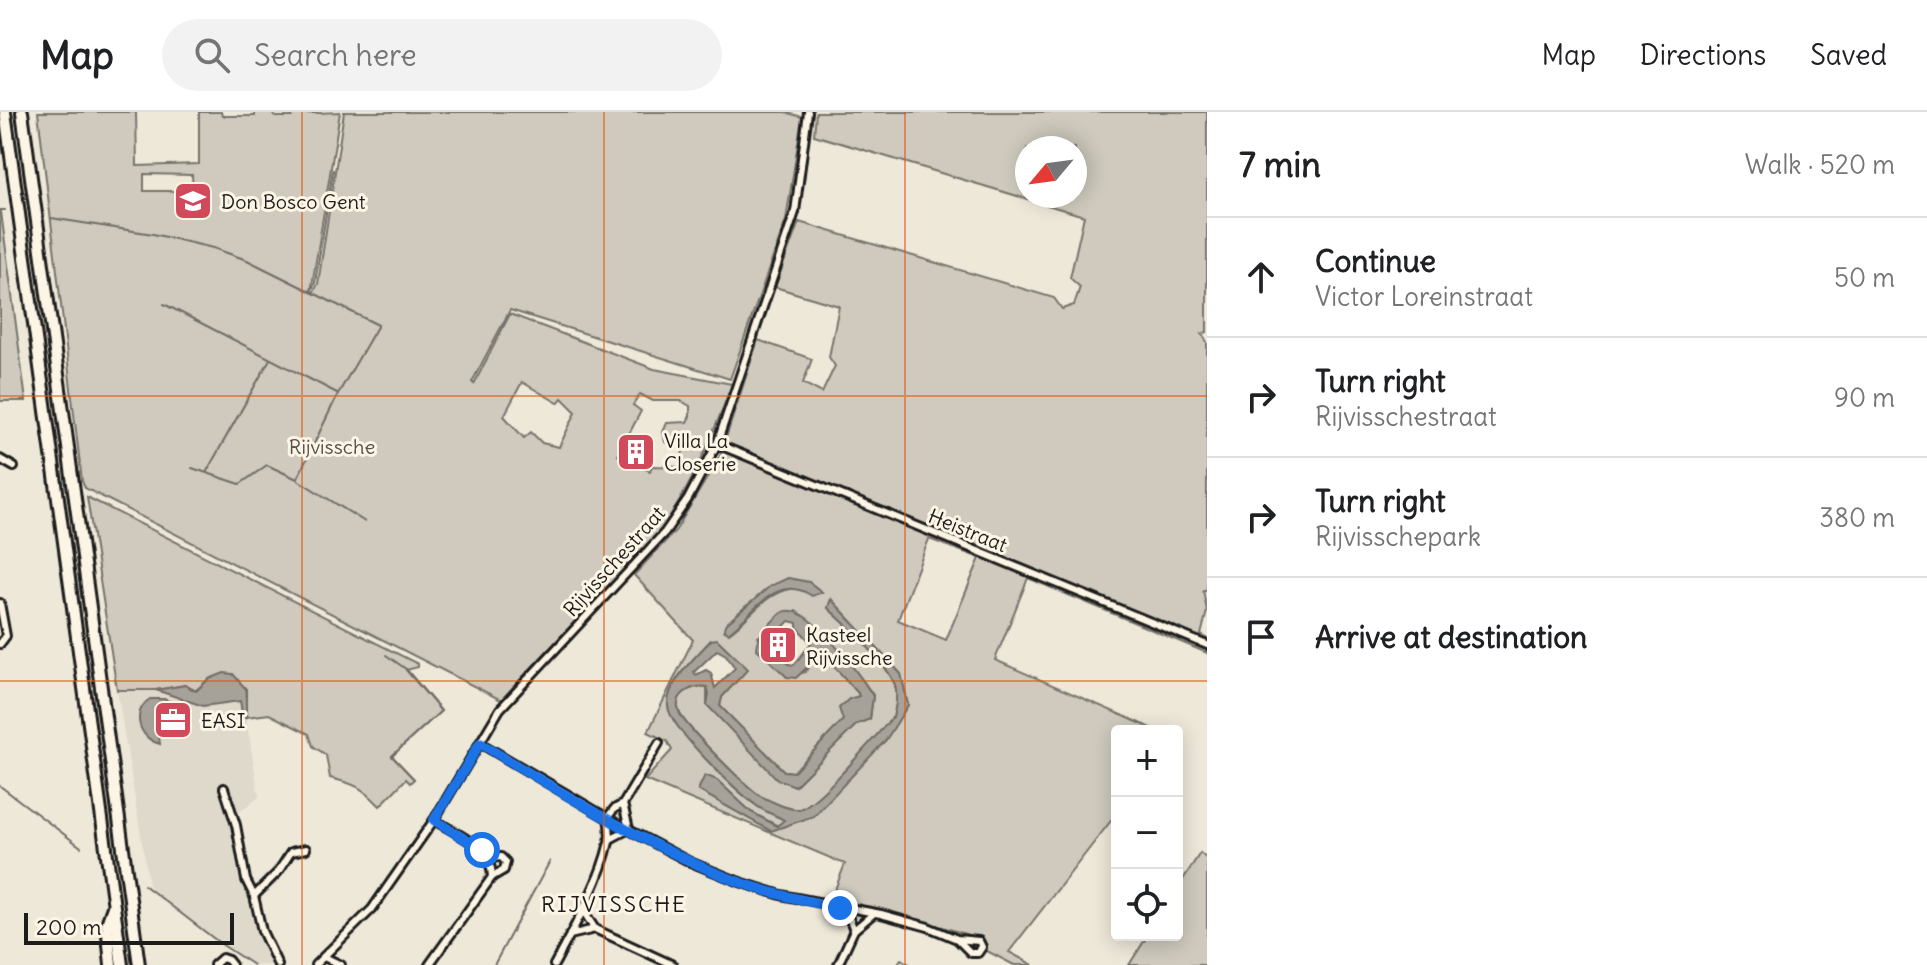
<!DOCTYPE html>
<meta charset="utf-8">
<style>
body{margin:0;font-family:Delius,sans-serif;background:#f2f2f2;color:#202124}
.controls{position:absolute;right:24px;bottom:24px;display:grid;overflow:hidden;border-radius:8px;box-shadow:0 4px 20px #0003}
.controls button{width:72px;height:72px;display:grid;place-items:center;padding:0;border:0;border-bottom:2px solid #e0e0e0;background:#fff;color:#202124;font:40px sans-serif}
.compass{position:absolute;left:1015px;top:24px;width:72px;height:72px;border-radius:50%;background:#fff;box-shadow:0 4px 20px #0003;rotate:241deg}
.scale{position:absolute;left:24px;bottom:20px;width:210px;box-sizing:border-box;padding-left:8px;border:4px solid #1c1c1c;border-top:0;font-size:22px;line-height:28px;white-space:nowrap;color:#1c1c1c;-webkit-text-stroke:6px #fcf5e5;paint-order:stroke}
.stop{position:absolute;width:24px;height:24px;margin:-18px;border:6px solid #1a73e8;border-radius:50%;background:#fff}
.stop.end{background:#1a73e8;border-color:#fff;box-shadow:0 2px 8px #0008}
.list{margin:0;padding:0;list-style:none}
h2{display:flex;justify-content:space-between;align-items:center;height:104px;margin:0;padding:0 32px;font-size:34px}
h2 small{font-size:26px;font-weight:400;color:#757577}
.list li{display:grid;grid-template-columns:52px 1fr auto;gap:24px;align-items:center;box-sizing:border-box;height:120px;padding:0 32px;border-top:2px solid #e0e0e0}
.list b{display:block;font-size:30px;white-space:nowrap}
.list p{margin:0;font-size:26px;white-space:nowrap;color:#757577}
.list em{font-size:26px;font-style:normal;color:#757577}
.icon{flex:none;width:44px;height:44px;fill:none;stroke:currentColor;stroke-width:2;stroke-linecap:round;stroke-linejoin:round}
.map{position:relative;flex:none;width:1207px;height:853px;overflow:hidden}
header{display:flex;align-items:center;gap:48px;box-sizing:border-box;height:112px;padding:0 40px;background:#fff;border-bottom:2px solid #e0e0e0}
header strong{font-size:38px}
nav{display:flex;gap:44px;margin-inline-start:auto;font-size:28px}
.search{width:560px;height:72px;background:#f2f2f2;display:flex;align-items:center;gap:20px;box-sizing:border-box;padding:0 28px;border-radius:44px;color:#757577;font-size:30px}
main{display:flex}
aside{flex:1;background:#fff}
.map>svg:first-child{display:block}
.built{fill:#ded9cb}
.green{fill:#cfcabd;stroke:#76736c;stroke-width:2;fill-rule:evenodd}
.water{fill:#a7a299;stroke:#6f6c67;stroke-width:2;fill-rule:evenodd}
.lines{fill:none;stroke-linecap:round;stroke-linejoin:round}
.stream{stroke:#6f6c67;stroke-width:2}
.minor-casing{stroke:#1c1c1c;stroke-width:12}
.motorway-casing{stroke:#1c1c1c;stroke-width:16}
.minor{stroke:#fcf5e5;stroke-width:6}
.motorway{stroke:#fcf5e5;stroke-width:10}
.route{stroke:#1a73e8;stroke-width:10}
.grid{fill:none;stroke:#de560d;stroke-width:2;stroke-opacity:0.55}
.labels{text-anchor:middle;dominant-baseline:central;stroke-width:6;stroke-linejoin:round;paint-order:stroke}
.poi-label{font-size:20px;fill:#1c1c1c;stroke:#fcf5e5;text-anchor:start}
.park-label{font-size:20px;fill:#52504c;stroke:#fcf5e5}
.street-label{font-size:20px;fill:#1c1c1c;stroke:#fcf5e5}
.neighbourhood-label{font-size:22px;letter-spacing:2px;fill:#1c1c1c;stroke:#fcf5e5}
</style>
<header>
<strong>Map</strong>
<div class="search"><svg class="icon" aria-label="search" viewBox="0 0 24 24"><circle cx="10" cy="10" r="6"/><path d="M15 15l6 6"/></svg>Search here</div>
<nav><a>Map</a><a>Directions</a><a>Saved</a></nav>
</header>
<main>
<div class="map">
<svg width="1207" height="853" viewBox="0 0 1207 853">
<rect width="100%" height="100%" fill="#eee8d9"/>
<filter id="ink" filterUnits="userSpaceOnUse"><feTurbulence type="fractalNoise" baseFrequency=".0125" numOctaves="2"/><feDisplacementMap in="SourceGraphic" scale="16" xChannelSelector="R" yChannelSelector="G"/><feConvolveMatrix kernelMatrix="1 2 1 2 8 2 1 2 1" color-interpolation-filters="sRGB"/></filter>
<g filter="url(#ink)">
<polygon class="built" points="117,578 156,578 203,594 241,589 242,605 246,605 259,685 237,702 250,767 258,782 266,818 284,853 253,853 221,832 150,779"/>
<g class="green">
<path d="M38,0H136L137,54L199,52V0H221L222,4H255V0H270L276,5H292V2L340,0L311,180L313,181L318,172L344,0H785L802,5L786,108L730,267L510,198L472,270L474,272L510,202L654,257L732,272C712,325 694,370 662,417L501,588L85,376L82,369ZM144,62L192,63L193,79H144ZM522,270L558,291L562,286L576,300L559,335L542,331L531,320L524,326L504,304ZM640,282L653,289H681L690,294V304L687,310L667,311L663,320L665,330L675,335L683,332L682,355L652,354L650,359L618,343L641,299L633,293Z"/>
<path d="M816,0H1207V220L1202,222L1207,230V478H1203L1207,499L1201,523L1207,526V541L1028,466L995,548L1158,619H1117V701L1009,840L1033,853H1014L985,838L982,829L978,826L920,808L830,790L845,752L645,668L672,638L667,629L648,620L693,528L634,463L676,418L720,344L758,228L812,247L803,271L822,281L835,254L829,245L839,194L775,175L799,110L1054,186L1062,197L1074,193L1080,175L1070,166L1084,104L814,23ZM1027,36H1075V84H1027ZM929,427L980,446L946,528L898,508ZM788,466L800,476C766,476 754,504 729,521L724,518L725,513L746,494ZM831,487L901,562L908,593L814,704L771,719L698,678L706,664L717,668L751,700L778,714L785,708C776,704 765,700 757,694C737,679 670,617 668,594C666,571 697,544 711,528L747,557L722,585L720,594L784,659L793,660L844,608L859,585L858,581L824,543L819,544L805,560L787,565L758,525L796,499C827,523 851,551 873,583L870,607L857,612L795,674L707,593V575C692,572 671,583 680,602C687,616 748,677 762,685C771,689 793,701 802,696C824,686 874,625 894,605C896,594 898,584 895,573C887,551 846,512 828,496Z"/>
<polygon points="0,100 1,100 26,289 0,289"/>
<path d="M87,385L418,552V555L406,558L441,599L392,644L414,667L410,671L406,667L380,694C362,675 355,672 330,666L326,643L313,634L309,622L269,602L246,605V577L224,562L209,567L195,579L185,573L156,578H117Z"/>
<polygon points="1200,741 1207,747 1207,853 1129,853 1148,823 1177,823 1177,777"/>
</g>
<g class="water">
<path d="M788,466L809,470L822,480L812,484C775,460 755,502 728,521L724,518L725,513L770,474Z"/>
<path d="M831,487L901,562L908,593L886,628L814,704L771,719L698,678L705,663L717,668L751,700L777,714L784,708C776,703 765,700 757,694C737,679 670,617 668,594C666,571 697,544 711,528L717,527L748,557L722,585L720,594L784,659L794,660L843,608L839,596L849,587L859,584L858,581L824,543L819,544L796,566L787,565L757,537C758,524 763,519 772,510C776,506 780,500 786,499C810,493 861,565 873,584L870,607L857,612L795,674L777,667L707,593L709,581L707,575C692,572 671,583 680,602C687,616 748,677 762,685C771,689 793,701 802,696C824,686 874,625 893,605C896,594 898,584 895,573C887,551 846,512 828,496ZM789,509L797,511V515L811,531L794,553L789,552L769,530ZM717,538L726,543L735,556L715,576L711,561L706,558L696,563L694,560Z"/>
<polygon points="224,561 233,562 246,577 246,605 243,606 240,589 203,594 156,578 185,573 196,579 209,567"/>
<path d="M150,587H164L188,598L189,600L156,605L160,632C138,627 131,599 150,587Z"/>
</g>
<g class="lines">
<g class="stream">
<polyline points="0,98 5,98"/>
<polyline points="51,106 153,122 213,136 247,148 378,213 338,282 297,367 267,353 240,372 192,356"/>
<polyline points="311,179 315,171 333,58"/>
<polyline points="164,192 337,281"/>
<polyline points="207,359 270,247"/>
<polyline points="298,368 365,410"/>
<polyline points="386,543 406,557 441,599 392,644 414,667"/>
<polyline points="0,674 81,735"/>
<polyline points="144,773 221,832 253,853"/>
<polyline points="494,853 550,749"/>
<polyline points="897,853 901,847 911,853"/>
</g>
<defs>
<g id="minor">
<polyline points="717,332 1207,533"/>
<polyline points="0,347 14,355"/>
<polyline points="0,491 6,524 0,532"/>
<polyline points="480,631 616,711 690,750 740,770 781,783 881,802 928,815 957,827 971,841 978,841 982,835 979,829 957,827"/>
<polyline points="224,676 236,713 246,768 254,784 262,819 278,853"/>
<polyline points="610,727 629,717 623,692"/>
<polyline points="489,746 501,745 506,750 504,758 492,765"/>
<polyline points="254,784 278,760 291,740 306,737"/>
<polyline points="840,796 850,808 854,818"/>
<polyline points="582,797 595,817 673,853"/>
<polyline points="570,823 595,817"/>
<polyline points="324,845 341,853"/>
<polyline points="214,853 222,846 228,848 232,853"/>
<polyline points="315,853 372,797 434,708 500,597 665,420 688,387 717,332 795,100 808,0"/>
<path d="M429,853L492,765C492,735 457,722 434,708"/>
<path d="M554,853C574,815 599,773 609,730C611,723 609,713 608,705L614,697L623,692L659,631"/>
<polyline points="838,853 854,818 873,802"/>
</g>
<g id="motorway">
<polyline points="5,0 122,853"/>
<polyline points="22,0 139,853"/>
<polyline points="111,853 107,812 113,795"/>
</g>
</defs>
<use href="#minor" class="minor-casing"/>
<use href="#motorway" class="motorway-casing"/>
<use href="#minor" class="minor"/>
<use href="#motorway" class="motorway"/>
</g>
</g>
<g class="lines" filter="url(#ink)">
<path class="route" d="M482,738L434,708L480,631C559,680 652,737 739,770C772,782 806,789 840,796"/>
</g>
<path class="grid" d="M302,0V853M604,0V853M905,0V853M0,284H1207M0,569H1207"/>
<defs>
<symbol id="school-square" viewBox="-11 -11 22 22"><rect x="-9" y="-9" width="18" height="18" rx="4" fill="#d1495b" stroke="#fcf5e5"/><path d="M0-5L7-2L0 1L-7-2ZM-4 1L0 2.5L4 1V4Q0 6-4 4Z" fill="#fff"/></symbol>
<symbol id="building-square" viewBox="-11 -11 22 22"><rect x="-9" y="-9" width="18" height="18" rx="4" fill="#d1495b" stroke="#fcf5e5"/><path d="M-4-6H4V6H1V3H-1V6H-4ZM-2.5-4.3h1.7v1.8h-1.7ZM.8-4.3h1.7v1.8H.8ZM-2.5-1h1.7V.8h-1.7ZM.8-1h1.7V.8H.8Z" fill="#fff"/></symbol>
<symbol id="office-square" viewBox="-11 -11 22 22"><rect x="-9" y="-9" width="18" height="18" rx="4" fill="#d1495b" stroke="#fcf5e5"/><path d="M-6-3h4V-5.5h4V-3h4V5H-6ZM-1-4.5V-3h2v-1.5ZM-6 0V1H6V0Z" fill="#fff"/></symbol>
</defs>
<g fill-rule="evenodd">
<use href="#school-square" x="171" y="67" width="44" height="44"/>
<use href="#building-square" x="614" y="318" width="44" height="44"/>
<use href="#building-square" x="756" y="511" width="44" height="44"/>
<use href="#office-square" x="151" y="586" width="44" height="44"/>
</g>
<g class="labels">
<g class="poi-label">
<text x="221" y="89">Don Bosco Gent</text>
<text x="664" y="328">Villa La<tspan x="664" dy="23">Closerie</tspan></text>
<text x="806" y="522">Kasteel<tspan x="806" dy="23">Rijvissche</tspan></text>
<text x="201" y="608">EASI</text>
</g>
<g class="park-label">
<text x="332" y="334">Rijvissche</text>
</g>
<g class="street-label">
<text transform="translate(968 418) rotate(22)">Heistraat</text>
<text transform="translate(614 449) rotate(-48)">Rijvisschestraat</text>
</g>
<g class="neighbourhood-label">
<text x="614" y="792">RIJVISSCHE</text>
</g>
</g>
</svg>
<div class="controls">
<button>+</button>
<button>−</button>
<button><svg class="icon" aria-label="locate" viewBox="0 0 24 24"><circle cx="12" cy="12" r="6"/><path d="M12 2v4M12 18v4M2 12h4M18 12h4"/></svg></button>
</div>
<svg class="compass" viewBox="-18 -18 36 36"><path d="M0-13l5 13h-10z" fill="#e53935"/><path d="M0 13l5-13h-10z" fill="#757577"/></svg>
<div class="scale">200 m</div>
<div class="stop" style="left:482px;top:738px"></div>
<div class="stop end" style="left:840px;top:796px"></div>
</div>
<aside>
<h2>7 min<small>Walk · 520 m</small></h2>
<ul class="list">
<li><svg class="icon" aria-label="ahead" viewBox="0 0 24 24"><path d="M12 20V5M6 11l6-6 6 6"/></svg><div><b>Continue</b><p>Victor Loreinstraat</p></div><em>50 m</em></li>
<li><svg class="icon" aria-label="right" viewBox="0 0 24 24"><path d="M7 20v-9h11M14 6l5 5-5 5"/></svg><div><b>Turn right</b><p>Rijvisschestraat</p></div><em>90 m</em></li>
<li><svg class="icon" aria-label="right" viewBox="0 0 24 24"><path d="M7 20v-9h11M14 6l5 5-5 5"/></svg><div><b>Turn right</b><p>Rijvisschepark</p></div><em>380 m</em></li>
<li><svg class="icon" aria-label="arrive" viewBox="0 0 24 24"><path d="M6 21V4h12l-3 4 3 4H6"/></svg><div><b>Arrive at destination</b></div></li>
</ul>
</aside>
</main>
